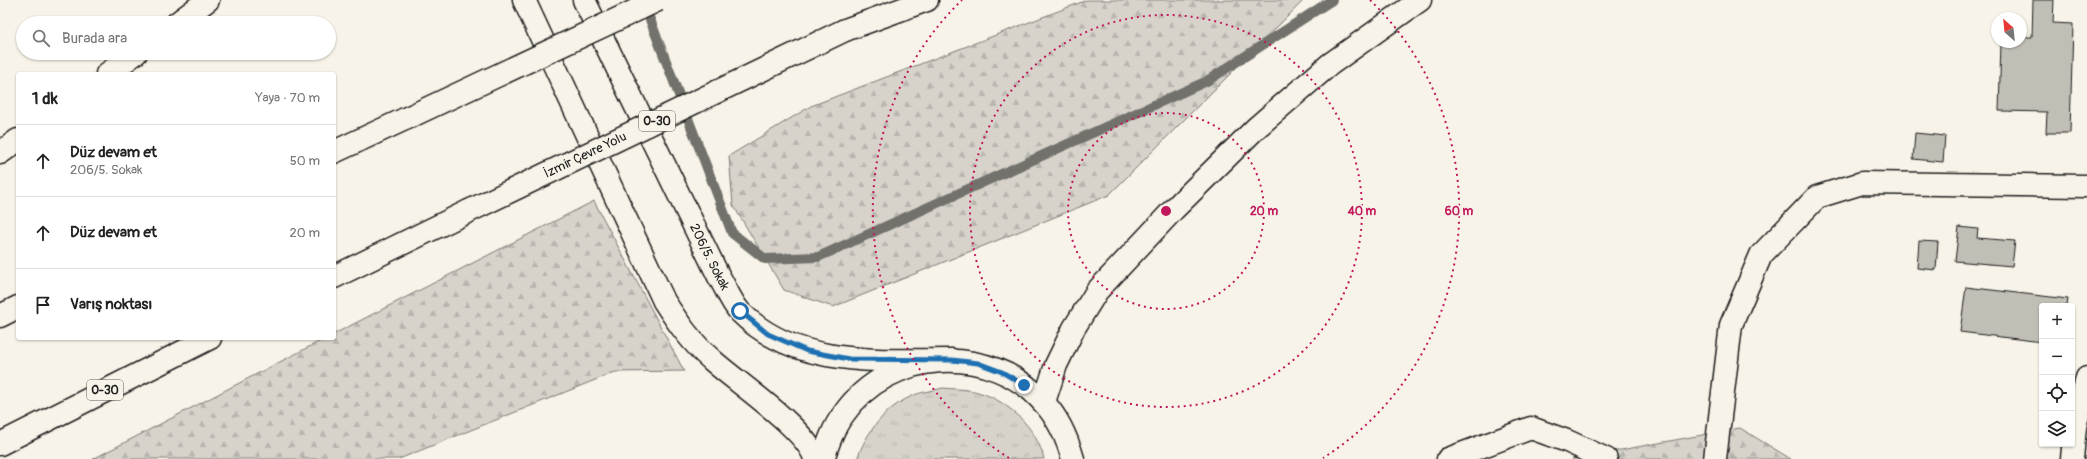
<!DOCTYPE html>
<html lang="tr">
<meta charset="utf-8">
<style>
body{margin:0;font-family:Pangolin,sans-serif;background:#f6f6f6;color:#222}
.controls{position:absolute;right:12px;bottom:12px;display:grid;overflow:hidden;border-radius:4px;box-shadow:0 1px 3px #0004}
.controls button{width:36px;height:36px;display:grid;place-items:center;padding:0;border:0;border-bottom:1px solid #e0e0e0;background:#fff;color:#222;font:20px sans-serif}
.compass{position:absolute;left:1991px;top:12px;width:36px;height:36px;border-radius:50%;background:#fff;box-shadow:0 1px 3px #0004;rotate:333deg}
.stop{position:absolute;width:12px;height:12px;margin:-9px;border:3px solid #1f6fb2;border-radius:50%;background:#fff}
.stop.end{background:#1f6fb2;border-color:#fff;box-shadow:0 1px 4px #0008}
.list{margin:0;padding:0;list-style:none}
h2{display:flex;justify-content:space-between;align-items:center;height:52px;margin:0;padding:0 16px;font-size:17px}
h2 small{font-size:13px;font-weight:400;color:#767676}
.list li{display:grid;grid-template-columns:26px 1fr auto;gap:12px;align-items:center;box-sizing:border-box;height:72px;padding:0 16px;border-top:1px solid #e0e0e0}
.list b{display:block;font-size:15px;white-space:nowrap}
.list p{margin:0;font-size:13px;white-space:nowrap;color:#767676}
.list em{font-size:13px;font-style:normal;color:#767676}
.icon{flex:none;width:22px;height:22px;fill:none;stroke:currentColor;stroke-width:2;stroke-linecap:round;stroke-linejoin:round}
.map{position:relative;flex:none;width:2087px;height:459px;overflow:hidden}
.search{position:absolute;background:#fff;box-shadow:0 1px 3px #0004;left:16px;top:16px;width:320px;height:44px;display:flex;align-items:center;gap:10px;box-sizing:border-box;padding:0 14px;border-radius:22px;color:#767676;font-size:15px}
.panel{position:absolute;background:#fff;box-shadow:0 1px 3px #0004;left:16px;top:72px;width:320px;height:268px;border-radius:4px}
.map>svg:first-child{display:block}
.grass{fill:url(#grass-tufts);stroke:#7a7874}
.forest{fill:url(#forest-firs);stroke:#7a7874}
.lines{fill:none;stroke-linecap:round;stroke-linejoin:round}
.stream{stroke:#72716c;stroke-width:10}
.building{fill:#c0beb5;stroke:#1c1c1c}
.minor-casing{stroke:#1c1c1c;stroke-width:25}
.major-casing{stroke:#1c1c1c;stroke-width:25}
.highway-casing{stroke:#1c1c1c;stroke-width:25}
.minor{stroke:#f7f3e8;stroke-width:22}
.major{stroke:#f7f3e8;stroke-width:22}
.highway{stroke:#f7f3e8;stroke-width:22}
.highway-bridge-casing{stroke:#1c1c1c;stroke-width:25;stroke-linecap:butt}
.highway-bridge{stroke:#f7f3e8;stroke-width:22}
.route{stroke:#1f6fb2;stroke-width:5}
.ring{fill:none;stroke:#c2185b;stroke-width:2;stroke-dasharray:2 4}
.labels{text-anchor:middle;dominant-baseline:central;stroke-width:3.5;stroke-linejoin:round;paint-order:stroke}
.shield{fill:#f7f3e8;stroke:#5e5c59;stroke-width:1}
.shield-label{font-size:12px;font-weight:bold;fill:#1c1c1c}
.street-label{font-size:13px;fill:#1c1c1c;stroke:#f7f3e8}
.centre{fill:#c2185b;stroke:#f7f3e8;stroke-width:2}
.ring-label{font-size:12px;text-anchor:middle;font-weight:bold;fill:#c2185b;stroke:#f7f3e8;stroke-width:3.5;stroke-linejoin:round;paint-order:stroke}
</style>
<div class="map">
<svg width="2087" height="459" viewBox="0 0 2087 459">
<defs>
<pattern id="grass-tufts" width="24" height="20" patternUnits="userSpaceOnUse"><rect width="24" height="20" fill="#d7d3cb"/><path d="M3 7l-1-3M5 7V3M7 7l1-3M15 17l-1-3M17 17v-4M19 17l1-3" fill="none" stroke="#b8b5ae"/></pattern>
<pattern id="forest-firs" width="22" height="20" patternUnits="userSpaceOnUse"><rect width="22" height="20" fill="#d7d3cb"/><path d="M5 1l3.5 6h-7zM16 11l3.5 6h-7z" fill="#b8b5ae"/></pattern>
</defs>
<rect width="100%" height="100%" fill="#f7f3e8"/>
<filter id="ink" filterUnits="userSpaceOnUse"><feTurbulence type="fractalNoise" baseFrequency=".025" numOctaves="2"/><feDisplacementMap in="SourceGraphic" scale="8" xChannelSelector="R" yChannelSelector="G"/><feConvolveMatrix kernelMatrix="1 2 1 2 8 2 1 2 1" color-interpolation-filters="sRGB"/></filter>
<g filter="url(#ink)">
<path class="grass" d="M943,388C953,389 964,389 974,391C1005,398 1037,427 1044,459H857C866,433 884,409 910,397C919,392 932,391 943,388Z"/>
<g class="forest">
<polygon points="1087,0 1304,0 1109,195 833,307 784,290 733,205 729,156 811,106"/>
<polygon points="594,201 684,371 615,372 399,459 93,459 326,338 334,338 334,334"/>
<polygon points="1740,428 1791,459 1572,459"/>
</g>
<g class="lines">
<polyline class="stream" points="644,4 732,233 765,259 818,257 1207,81 1332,0"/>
</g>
<g class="building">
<polygon points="2033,0 2054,0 2053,23 2073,24 2070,133 2046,133 2047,112 1999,111 2001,42 2021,42 2021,37 2032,37"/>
<polygon points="1915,133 1945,136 1943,162 1913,159"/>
<polygon points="1959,227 1978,229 1977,238 2015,241 2012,266 1955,261"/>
<polygon points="1919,241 1938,242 1936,270 1917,268"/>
<polygon points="1966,287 2068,299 2067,306 2042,306 2042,342 1960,332"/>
</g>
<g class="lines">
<defs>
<g id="minor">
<polyline points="1448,459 1531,428 1567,441 1606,459"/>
<polyline points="1715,459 1731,325 1761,255 1817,197 1862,183 2087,186"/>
<polyline points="2072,459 2075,427 2087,378"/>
</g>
<g id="major">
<path d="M524,0L664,301C678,323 692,343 712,360C736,382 808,430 815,459"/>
<path id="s1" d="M584,0L718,275C725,286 731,302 740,312C796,368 880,360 952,360"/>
<path d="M823,459C828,444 833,428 843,415C889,348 991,342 1044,403C1059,419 1067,438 1073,459"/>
</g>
<g id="highway">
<polyline points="177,23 208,0"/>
<polyline points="845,30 927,0"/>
<polyline points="107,74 136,53"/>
<polyline points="334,152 405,119"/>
<polyline points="0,153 18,140"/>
<polyline points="334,277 469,211"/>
<polyline points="0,316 18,307"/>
<polyline points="1044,402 1056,365 1074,328 1097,291 1174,209 1256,128 1329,65 1420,0"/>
<polyline points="0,444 210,338"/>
</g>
</defs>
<use href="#minor" class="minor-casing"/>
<use href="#major" class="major-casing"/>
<use href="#highway" class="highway-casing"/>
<use href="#minor" class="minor"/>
<use href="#major" class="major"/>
<use href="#highway" class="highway"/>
<defs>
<g id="highway-bridge">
<polyline points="405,119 658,0"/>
<path id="s2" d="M469,211L845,30"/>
</g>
</defs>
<use href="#highway-bridge" class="highway-bridge-casing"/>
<use href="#highway-bridge" class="highway-bridge"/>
</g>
</g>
<g class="lines" filter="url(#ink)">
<polyline class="route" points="740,311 768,334 807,351 849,359 952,360 978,363 1002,372 1024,385"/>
</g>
<g class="ring">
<circle cx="1166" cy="211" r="98"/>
<circle cx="1166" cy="211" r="196"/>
<path d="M1009 458A293 293 0 0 1 962 0M1370 0A293 293 0 0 1 1323 458"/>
</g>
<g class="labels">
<g class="shield">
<rect x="639" y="111" width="36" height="20" rx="3"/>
<rect x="87" y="380" width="36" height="20" rx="3"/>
</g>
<g class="shield-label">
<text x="657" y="121">O-30</text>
<text x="105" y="390">O-30</text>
</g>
<g class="street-label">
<text stroke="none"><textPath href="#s2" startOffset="129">İzmir Çevre Yolu</textPath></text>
<text stroke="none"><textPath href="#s1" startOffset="286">206/5. Sokak</textPath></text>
</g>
</g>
<circle cx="1166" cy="211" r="6" class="centre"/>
<g class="ring-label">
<text x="1264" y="215">20 m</text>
<text x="1362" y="215">40 m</text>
<text x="1459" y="215">60 m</text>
</g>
</svg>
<div class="controls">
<button>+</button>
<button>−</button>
<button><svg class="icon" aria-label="locate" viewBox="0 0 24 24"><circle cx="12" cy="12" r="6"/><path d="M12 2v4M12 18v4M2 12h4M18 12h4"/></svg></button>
<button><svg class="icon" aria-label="layers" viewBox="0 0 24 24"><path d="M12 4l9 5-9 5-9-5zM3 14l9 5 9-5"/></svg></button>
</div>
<svg class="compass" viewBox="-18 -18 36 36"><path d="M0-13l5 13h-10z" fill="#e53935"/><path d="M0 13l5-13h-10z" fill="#767676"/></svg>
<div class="stop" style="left:740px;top:311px"></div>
<div class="stop end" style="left:1024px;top:385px"></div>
<div class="search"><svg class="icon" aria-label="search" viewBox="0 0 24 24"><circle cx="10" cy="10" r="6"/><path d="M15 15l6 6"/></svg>Burada ara</div>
<section class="panel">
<h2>1 dk<small>Yaya · 70 m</small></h2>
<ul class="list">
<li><svg class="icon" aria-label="ahead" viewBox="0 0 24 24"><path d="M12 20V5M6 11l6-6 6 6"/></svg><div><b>Düz devam et</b><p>206/5. Sokak</p></div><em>50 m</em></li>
<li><svg class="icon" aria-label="ahead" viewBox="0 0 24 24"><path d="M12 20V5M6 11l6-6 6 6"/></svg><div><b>Düz devam et</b></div><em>20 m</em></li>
<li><svg class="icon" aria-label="arrive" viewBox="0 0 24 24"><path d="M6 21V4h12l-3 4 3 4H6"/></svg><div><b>Varış noktası</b></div></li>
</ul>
</section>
</div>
